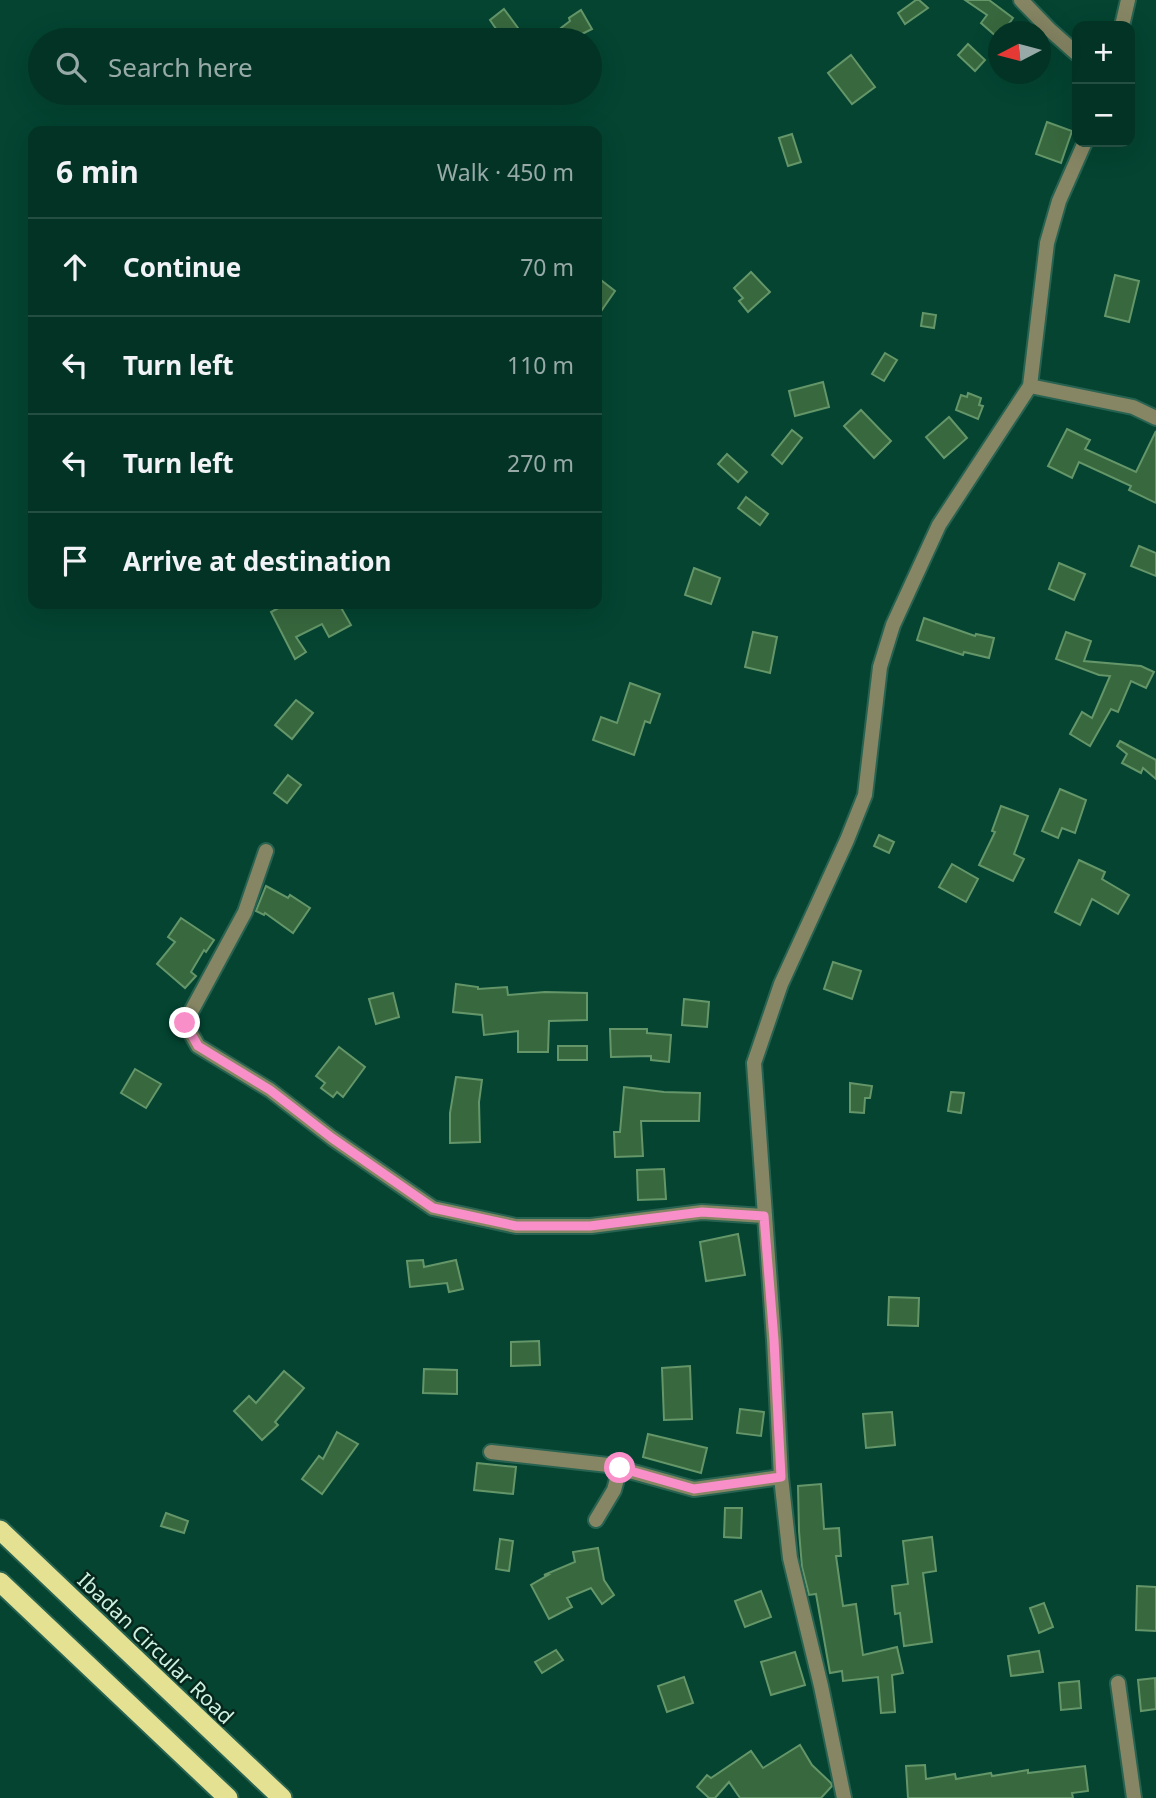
<!DOCTYPE html>
<meta charset="utf-8">
<style>
body{margin:0;font-family:"Noto Sans",sans-serif;background:#113f32;color:#f1f3f6}
.controls{position:absolute;right:21px;top:21px;display:grid;overflow:hidden;border-radius:14px;box-shadow:0 7px 28px #0002}
.controls button{width:63px;height:63px;display:grid;place-items:center;padding:0;border:0;border-bottom:2px solid #244e42;background:#033325;color:#f1f3f6;font:35px sans-serif}
.compass{position:absolute;left:988px;top:21px;width:63px;height:63px;border-radius:50%;background:#033325;box-shadow:0 7px 28px #0002;rotate:264deg}
.stop{position:absolute;width:21px;height:21px;margin:-16px;border:5px solid #f98fc9;border-radius:50%;background:#fff}
.stop.end{background:#f98fc9;border-color:#fff;box-shadow:0 2px 7px #0008}
.list{margin:0;padding:0;list-style:none}
h2{display:flex;justify-content:space-between;align-items:center;height:91px;margin:0;padding:0 28px;font-size:30px}
h2 small{font-size:23px;font-weight:400;color:#97aaa7}
.list li{display:grid;grid-template-columns:46px 1fr auto;gap:21px;align-items:center;box-sizing:border-box;height:98px;padding:0 28px;border-top:2px solid #244e42}
.list b{display:block;font-size:26px;white-space:nowrap}
.list em{font-size:23px;font-style:normal;color:#97aaa7}
.icon{flex:none;width:38px;height:38px;fill:none;stroke:currentColor;stroke-width:2;stroke-linecap:round;stroke-linejoin:round}
.map{position:relative;flex:none;width:1156px;height:1798px;overflow:hidden}
.search{position:absolute;background:#033325;box-shadow:0 7px 28px #0002;left:28px;top:28px;width:574px;height:77px;display:flex;align-items:center;gap:18px;box-sizing:border-box;padding:0 24px;border-radius:38px;color:#97aaa7;font-size:26px}
.panel{position:absolute;background:#033325;box-shadow:0 7px 28px #0002;left:28px;top:126px;width:574px;height:483px;border-radius:14px}
.map>svg:first-child{display:block}
.building{fill:#38683e;stroke:#649669;stroke-width:2}
.lines{fill:none;stroke-linecap:round;stroke-linejoin:round}
.minor-casing{stroke:#286351;stroke-width:18}
.trunk-casing{stroke:#286351;stroke-width:23}
.minor{stroke:#878664;stroke-width:14}
.trunk{stroke:#e4e192;stroke-width:19}
.route{stroke:#f98fc9;stroke-width:9}
.labels{text-anchor:middle;dominant-baseline:central;stroke-width:5;stroke-linejoin:round;paint-order:stroke}
.street-label{font-size:21px;fill:#cef2e2;stroke:#07261c}
</style>
<div class="map">
<svg width="1156" height="1798" viewBox="0 0 1156 1798">
<rect width="100%" height="100%" fill="#044431"/>
<g class="building">
<polygon points="916,0 919,0 928,8 905,24 898,13"/>
<polygon points="965,0 989,0 1013,18 1003,32 998,32 998,38 981,23 987,15"/>
<polygon points="504,9 518,28 503,39 490,20"/>
<polygon points="581,10 592,29 570,40 561,28 570,21 569,18"/>
<polygon points="968,44 985,60 975,71 958,55"/>
<polygon points="851,55 875,87 852,104 828,73"/>
<polygon points="1047,122 1072,131 1061,163 1036,154"/>
<polygon points="792,134 801,162 788,166 779,138"/>
<polygon points="751,272 770,292 748,312 739,301 743,298 734,288"/>
<polygon points="1115,275 1139,281 1129,322 1105,316"/>
<polygon points="597,277 615,291 597,317"/>
<polygon points="923,313 936,315 934,328 921,326"/>
<polygon points="885,353 897,360 884,381 872,374"/>
<polygon points="823,382 829,407 795,416 789,391"/>
<polygon points="968,393 981,398 979,405 983,406 978,419 956,410 961,395 967,397"/>
<polygon points="861,410 891,441 874,458 844,426"/>
<polygon points="949,417 967,438 944,458 926,437"/>
<polygon points="1067,429 1090,440 1085,449 1136,472 1156,431 1156,503 1129,490 1131,486 1079,462 1072,478 1048,466"/>
<polygon points="792,430 802,438 782,464 772,455"/>
<polygon points="727,454 747,472 738,482 718,464"/>
<polygon points="746,497 768,514 760,525 738,508"/>
<polygon points="1139,546 1156,553 1156,576 1131,566"/>
<polygon points="1059,563 1085,574 1074,600 1049,589"/>
<polygon points="694,568 720,578 711,604 685,595"/>
<polygon points="286,604 339,604 351,625 329,637 322,624 296,637 306,652 295,659 271,612"/>
<polygon points="924,618 975,636 976,634 994,638 989,658 964,652 963,655 917,640"/>
<polygon points="753,632 777,637 770,673 745,667"/>
<polygon points="1066,632 1091,641 1084,661 1141,666 1154,672 1146,688 1131,681 1118,712 1111,709 1090,746 1070,734 1082,712 1092,718 1110,676 1099,675 1056,659"/>
<polygon points="630,683 660,694 650,723 645,721 634,755 593,740 601,717 617,723"/>
<polygon points="296,700 313,713 292,739 275,725"/>
<polygon points="1120,741 1156,760 1156,779 1143,768 1141,773 1122,763 1127,754 1117,746"/>
<polygon points="288,775 301,785 287,803 274,793"/>
<polygon points="1060,789 1086,800 1075,833 1062,828 1058,838 1042,831"/>
<polygon points="1001,806 1028,816 1014,854 1024,859 1013,881 979,865 995,832 992,831"/>
<polygon points="879,835 894,842 889,853 874,846"/>
<polygon points="1079,860 1105,872 1102,879 1129,895 1118,914 1092,899 1080,925 1055,912"/>
<polygon points="952,864 978,879 966,902 939,887"/>
<polygon points="266,886 288,898 290,895 310,908 293,933 265,913 264,915 256,911"/>
<polygon points="181,918 214,940 206,952 204,950 191,972 196,976 185,988 157,964 175,942 168,937"/>
<polygon points="833,962 861,971 852,999 824,989"/>
<polygon points="456,984 478,987 478,989 507,987 508,995 545,992 587,993 587,1020 549,1021 548,1052 518,1052 518,1031 484,1035 482,1015 453,1012"/>
<polygon points="393,993 399,1017 376,1024 369,999"/>
<polygon points="684,999 709,1002 707,1027 682,1025"/>
<polygon points="610,1029 647,1029 647,1033 671,1035 669,1062 651,1060 651,1056 611,1057"/>
<rect x="558" y="1046" width="29" height="14"/>
<polygon points="339,1047 365,1067 343,1097 337,1092 333,1097 321,1088 325,1083 316,1076"/>
<polygon points="135,1069 161,1084 146,1108 121,1093"/>
<polygon points="456,1077 482,1080 479,1102 480,1142 450,1143 450,1113"/>
<polygon points="850,1083 872,1086 870,1098 865,1098 864,1113 850,1112"/>
<polygon points="624,1087 664,1092 700,1093 699,1121 641,1121 643,1156 615,1157 614,1132 620,1132"/>
<polygon points="951,1092 964,1093 961,1113 948,1111"/>
<polygon points="664,1169 666,1199 638,1200 637,1170"/>
<polygon points="738,1234 745,1275 706,1281 700,1242"/>
<polygon points="423,1260 424,1267 456,1260 463,1289 449,1292 447,1283 410,1287 407,1261"/>
<polygon points="889,1297 919,1298 918,1326 888,1325"/>
<polygon points="539,1341 540,1365 511,1366 511,1342"/>
<polygon points="690,1366 692,1419 664,1420 662,1368"/>
<polygon points="424,1369 457,1370 457,1394 423,1393"/>
<polygon points="284,1371 304,1388 275,1422 278,1425 262,1440 234,1411 249,1396 256,1403"/>
<polygon points="740,1409 764,1412 761,1436 737,1433"/>
<polygon points="892,1412 895,1445 866,1448 863,1414"/>
<polygon points="337,1432 358,1444 322,1494 302,1479 319,1456 323,1459"/>
<polygon points="648,1434 707,1448 701,1473 643,1457"/>
<polygon points="477,1463 516,1467 513,1494 474,1490"/>
<polygon points="821,1484 824,1529 839,1528 841,1556 836,1556 843,1606 856,1604 863,1655 897,1647 903,1673 892,1675 895,1712 881,1713 878,1677 843,1681 842,1671 830,1673 816,1594 809,1595 802,1567 799,1531 798,1486"/>
<polygon points="725,1508 742,1508 741,1538 724,1537"/>
<polygon points="166,1513 188,1521 184,1533 161,1526"/>
<polygon points="932,1537 936,1571 923,1573 932,1642 904,1646 900,1613 895,1614 892,1586 908,1584 903,1541"/>
<polygon points="500,1539 513,1541 509,1571 496,1569"/>
<polygon points="598,1548 604,1580 614,1595 602,1604 591,1588 567,1598 572,1607 549,1619 531,1585 548,1575 544,1575 575,1562 573,1552"/>
<polygon points="1137,1586 1156,1587 1156,1631 1136,1630"/>
<polygon points="761,1591 771,1617 745,1627 735,1601"/>
<polygon points="1044,1603 1053,1627 1039,1633 1030,1608"/>
<polygon points="556,1650 563,1660 542,1673 535,1662"/>
<polygon points="1039,1651 1043,1672 1011,1676 1008,1656"/>
<polygon points="795,1652 805,1685 771,1695 761,1662"/>
<polygon points="684,1677 693,1703 667,1712 658,1686"/>
<polygon points="1155,1678 1156,1709 1141,1711 1138,1680"/>
<polygon points="1079,1681 1081,1708 1061,1710 1059,1683"/>
<polygon points="800,1745 812,1765 831,1783 832,1786 821,1798 740,1798 729,1782 715,1798 709,1798 697,1787 707,1775 711,1778 751,1751 763,1768"/>
<polygon points="925,1765 926,1779 955,1774 956,1779 991,1773 992,1776 1028,1770 1028,1773 1085,1766 1088,1791 1072,1793 1073,1798 908,1798 906,1766"/>
</g>
<g class="lines">
<defs>
<g id="minor">
<polyline points="1021,0 1050,30 1077,54"/>
<polyline points="1122,26 1128,0"/>
<polyline points="1030,386 1133,407 1156,418"/>
<polyline points="266,851 245,912 185,1023 198,1046 270,1090 332,1138 433,1208 516,1226 591,1226 702,1212 764,1216"/>
<polyline points="491,1452 608,1465 694,1489 781,1477"/>
<polyline points="596,1520 614,1490 620,1468"/>
<polyline points="1118,1683 1134,1798"/>
<polyline points="844,1798 821,1686 790,1558 781,1477 774,1340 754,1063 781,984 847,840 865,795 880,667 893,625 939,525 1030,386 1047,243 1059,201 1085,142"/>
</g>
<g id="trunk">
<polyline points="0,1530 282,1798"/>
<polyline points="0,1582 228,1798"/>
</g>
</defs>
<use href="#minor" class="minor-casing"/>
<use href="#trunk" class="trunk-casing"/>
<use href="#minor" class="minor"/>
<use href="#trunk" class="trunk"/>
</g>
<g class="lines">
<polyline class="route" points="185,1023 198,1046 270,1090 332,1138 433,1208 516,1226 590,1226 702,1212 764,1216 774,1340 781,1477 694,1489 620,1468"/>
</g>
<g class="labels">
<g class="street-label">
<text transform="translate(156 1648) rotate(44)">Ibadan Circular Road</text>
</g>
</g>
</svg>
<div class="controls">
<button>+</button>
<button>−</button>
</div>
<svg class="compass" viewBox="-18 -18 36 36"><path d="M0-13l5 13h-10z" fill="#e53935"/><path d="M0 13l5-13h-10z" fill="#97aaa7"/></svg>
<div class="stop" style="left:620px;top:1468px"></div>
<div class="stop end" style="left:185px;top:1023px"></div>
<div class="search"><svg class="icon" aria-label="search" viewBox="0 0 24 24"><circle cx="10" cy="10" r="6"/><path d="M15 15l6 6"/></svg>Search here</div>
<section class="panel">
<h2>6 min<small>Walk · 450 m</small></h2>
<ul class="list">
<li><svg class="icon" aria-label="ahead" viewBox="0 0 24 24"><path d="M12 20V5M6 11l6-6 6 6"/></svg><div><b>Continue</b></div><em>70 m</em></li>
<li><svg class="icon" aria-label="left" viewBox="0 0 24 24"><path d="M17 20v-9H6M10 6l-5 5 5 5"/></svg><div><b>Turn left</b></div><em>110 m</em></li>
<li><svg class="icon" aria-label="left" viewBox="0 0 24 24"><path d="M17 20v-9H6M10 6l-5 5 5 5"/></svg><div><b>Turn left</b></div><em>270 m</em></li>
<li><svg class="icon" aria-label="arrive" viewBox="0 0 24 24"><path d="M6 21V4h12l-3 4 3 4H6"/></svg><div><b>Arrive at destination</b></div></li>
</ul>
</section>
</div>
